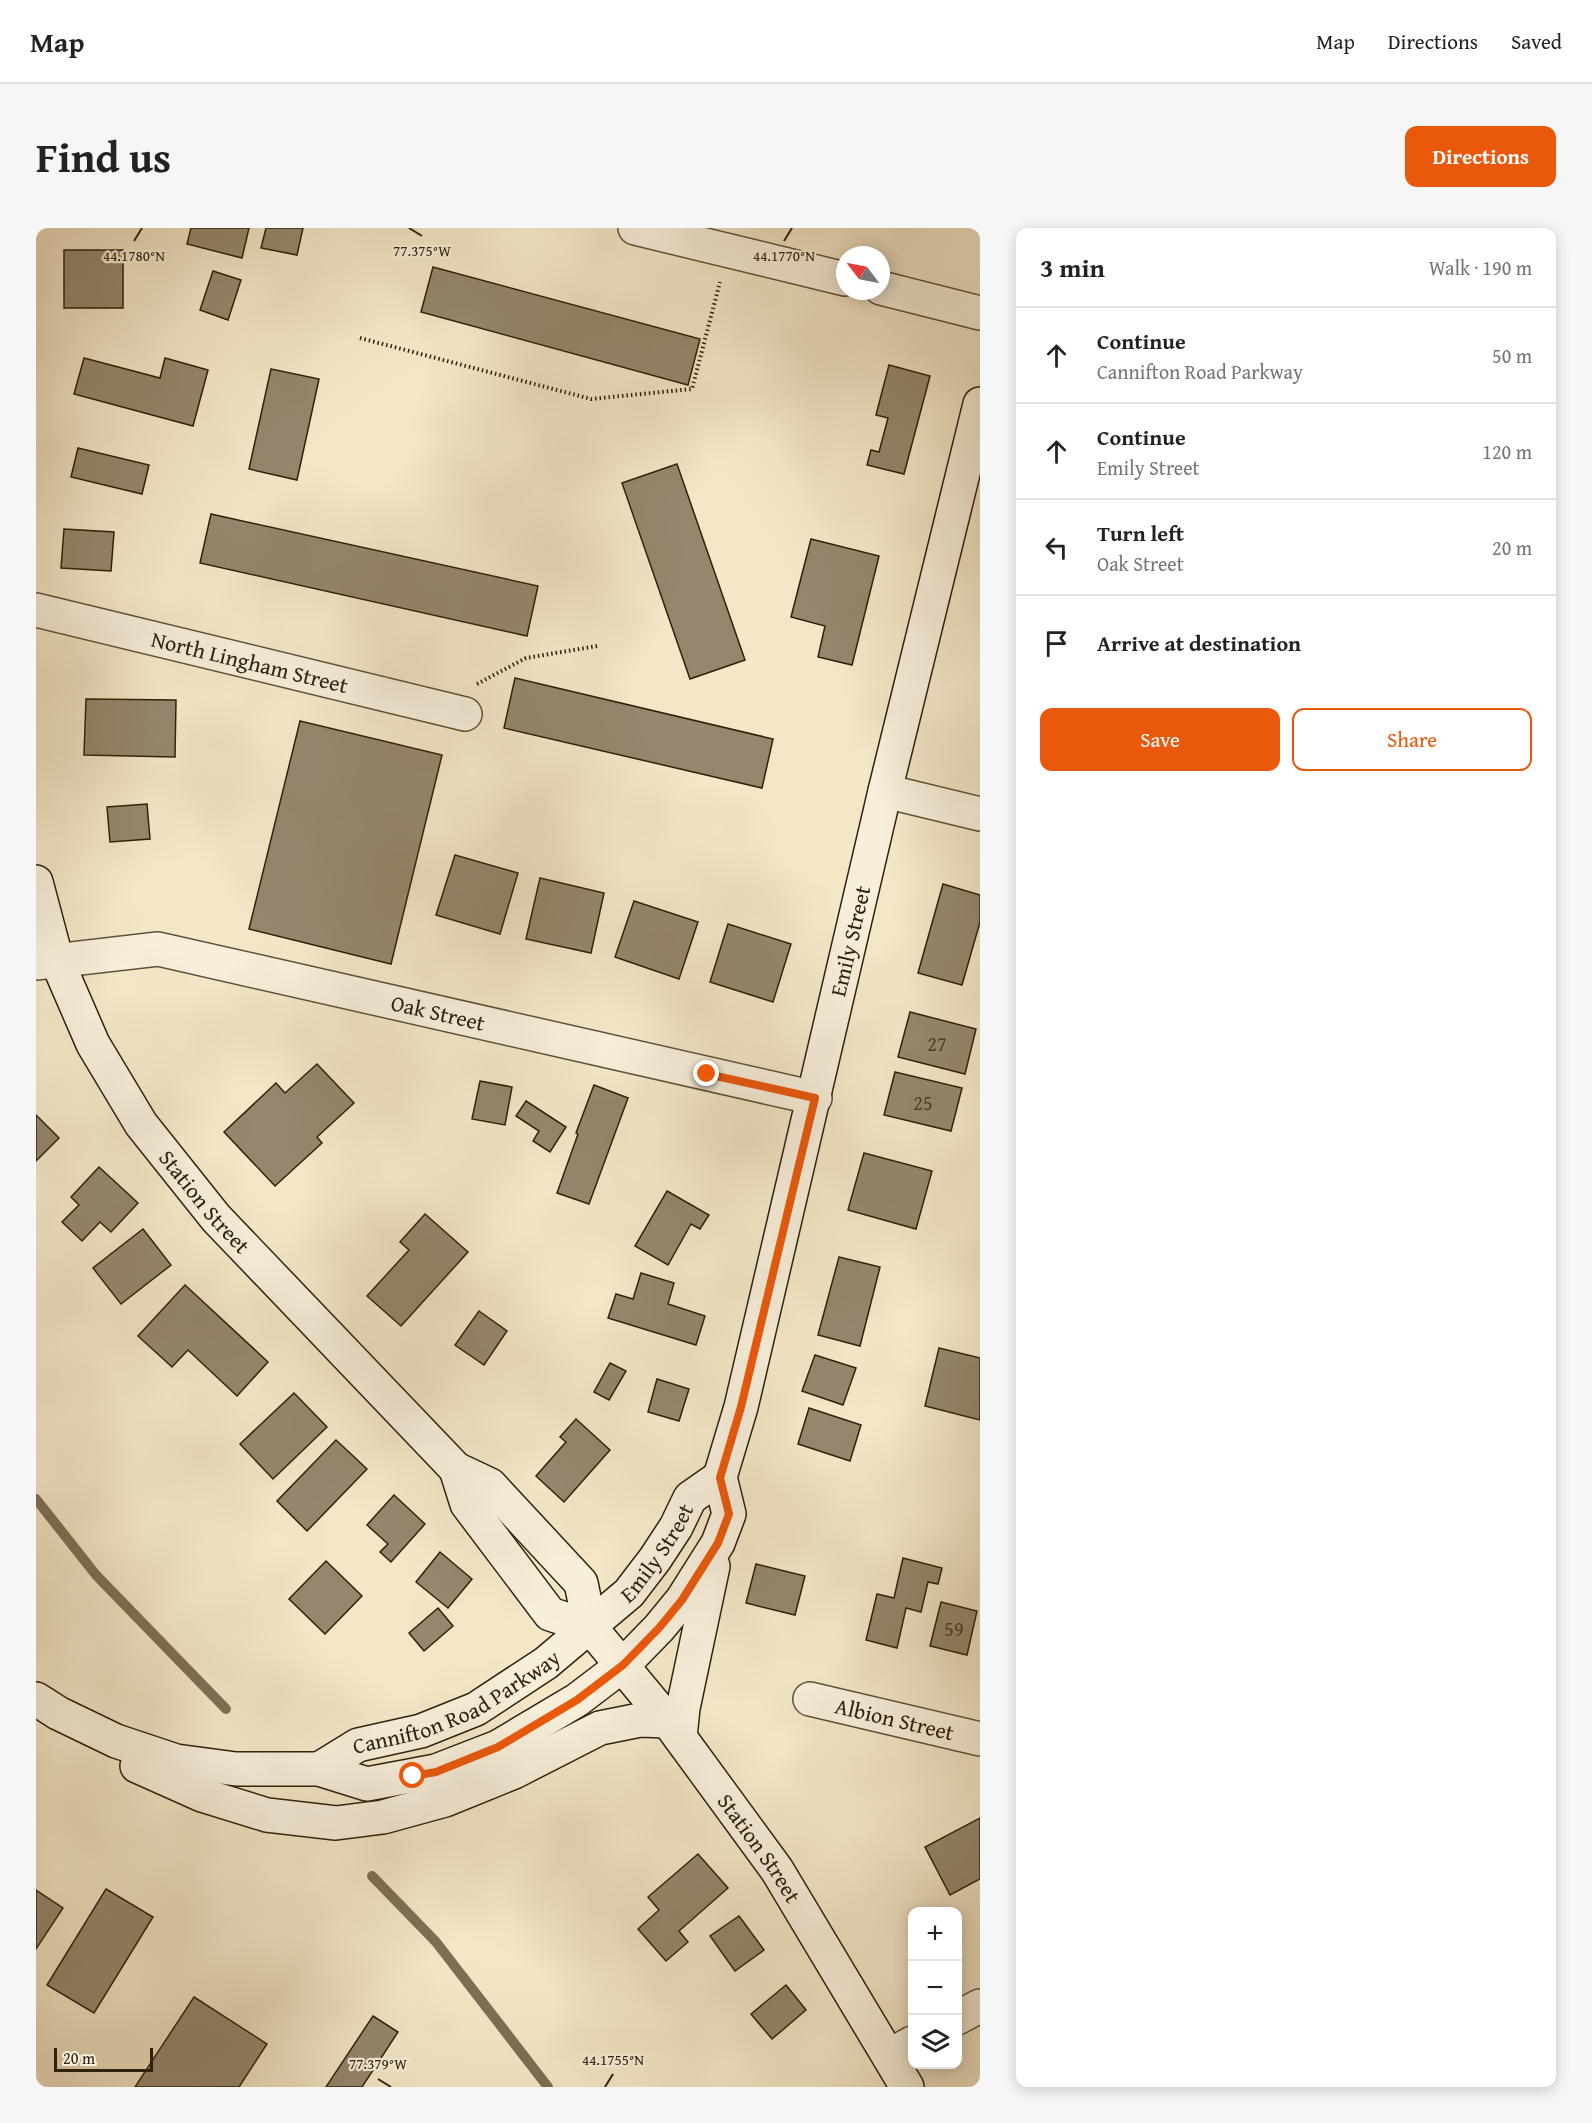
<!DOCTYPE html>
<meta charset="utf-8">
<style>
body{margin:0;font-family:"Gentium Book Plus",serif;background:#f6f6f6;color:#222}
.controls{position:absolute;right:18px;bottom:18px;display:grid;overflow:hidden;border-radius:12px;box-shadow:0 3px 15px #0003}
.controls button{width:54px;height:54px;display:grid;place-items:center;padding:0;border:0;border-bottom:2px solid #e0e0e0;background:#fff;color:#222;font:30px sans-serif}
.compass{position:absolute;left:800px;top:18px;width:54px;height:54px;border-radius:50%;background:#fff;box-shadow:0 3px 15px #0003;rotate:302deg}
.scale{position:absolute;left:18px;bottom:15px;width:99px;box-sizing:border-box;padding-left:6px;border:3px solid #2e200c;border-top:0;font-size:16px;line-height:21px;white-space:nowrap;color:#2e200c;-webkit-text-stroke:4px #f7efdb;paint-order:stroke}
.stop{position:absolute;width:18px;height:18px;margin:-14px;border:4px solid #ea580c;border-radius:50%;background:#fff}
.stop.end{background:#ea580c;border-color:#fff;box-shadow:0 2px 6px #0008}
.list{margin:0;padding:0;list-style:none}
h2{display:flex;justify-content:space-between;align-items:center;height:78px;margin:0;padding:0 24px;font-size:26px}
h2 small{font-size:20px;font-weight:400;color:#767676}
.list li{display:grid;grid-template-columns:39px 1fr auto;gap:18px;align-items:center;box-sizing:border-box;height:96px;padding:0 24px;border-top:2px solid #e0e0e0}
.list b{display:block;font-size:22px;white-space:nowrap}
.list p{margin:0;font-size:20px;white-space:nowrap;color:#767676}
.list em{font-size:20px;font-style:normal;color:#767676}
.actions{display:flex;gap:12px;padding:18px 24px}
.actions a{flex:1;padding:14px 0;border:2px solid #ea580c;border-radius:12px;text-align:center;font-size:21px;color:#ea580c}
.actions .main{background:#ea580c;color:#fff}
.icon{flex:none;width:33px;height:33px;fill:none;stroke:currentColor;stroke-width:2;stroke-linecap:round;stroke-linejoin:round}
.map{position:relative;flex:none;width:944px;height:1859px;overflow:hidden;border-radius:12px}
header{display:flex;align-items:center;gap:36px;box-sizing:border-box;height:84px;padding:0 30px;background:#fff;border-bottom:2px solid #e0e0e0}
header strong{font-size:28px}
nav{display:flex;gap:33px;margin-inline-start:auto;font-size:21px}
.intro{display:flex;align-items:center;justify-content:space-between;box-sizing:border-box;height:144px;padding:0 36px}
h1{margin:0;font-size:42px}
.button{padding:15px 27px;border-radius:12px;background:#ea580c;color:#fff;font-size:21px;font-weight:700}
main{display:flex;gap:36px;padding:0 36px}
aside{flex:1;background:#fff;border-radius:12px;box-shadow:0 3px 15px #0003}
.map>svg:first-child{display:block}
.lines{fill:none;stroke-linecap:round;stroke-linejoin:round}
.stream{stroke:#7c6f56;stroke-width:10}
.building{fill:#94876e;stroke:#2e200c;stroke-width:1.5}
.street-casing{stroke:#5f523b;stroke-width:36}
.secondary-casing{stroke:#2e200c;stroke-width:36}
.path{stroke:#2e200c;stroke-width:4;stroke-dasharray:1.5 3;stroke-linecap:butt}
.street{stroke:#f7efdb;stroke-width:33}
.secondary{stroke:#f7efdb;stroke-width:33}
.route{stroke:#ea580c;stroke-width:8}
.ticks{fill:none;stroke:#2e200c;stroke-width:2}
.labels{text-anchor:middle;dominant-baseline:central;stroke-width:4.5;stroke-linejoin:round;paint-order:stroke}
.number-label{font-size:20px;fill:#483a24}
.street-label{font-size:22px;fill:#2e200c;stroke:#f7efdb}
.ticks-label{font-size:15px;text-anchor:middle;fill:#2e200c;stroke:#f7efdb;stroke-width:4.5;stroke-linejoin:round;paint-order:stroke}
</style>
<header>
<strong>Map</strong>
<nav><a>Map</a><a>Directions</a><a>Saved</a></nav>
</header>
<div class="intro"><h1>Find us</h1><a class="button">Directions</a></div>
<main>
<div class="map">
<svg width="944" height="1859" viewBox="0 0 944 1859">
<rect width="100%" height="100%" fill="#f3e7c8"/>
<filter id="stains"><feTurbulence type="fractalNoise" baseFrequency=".00333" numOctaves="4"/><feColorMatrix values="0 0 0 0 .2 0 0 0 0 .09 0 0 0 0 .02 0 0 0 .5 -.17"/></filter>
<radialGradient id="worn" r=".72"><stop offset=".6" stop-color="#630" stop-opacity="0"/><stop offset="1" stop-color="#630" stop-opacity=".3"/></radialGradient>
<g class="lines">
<g class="stream">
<polyline points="0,1271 60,1347 190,1481"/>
<polyline points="336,1648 400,1714 512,1859"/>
</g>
</g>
<g class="building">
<polygon points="155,0 213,0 206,30 151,16"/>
<polygon points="230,0 267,0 261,27 225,20"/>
<rect x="28" y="22" width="59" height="58"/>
<polygon points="397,39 664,111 652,157 385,84"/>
<polygon points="177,43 205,52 192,92 164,82"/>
<polygon points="48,130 124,150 129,130 172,142 157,198 38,166"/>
<polygon points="853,137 894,148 868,246 831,237 835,222 843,224 852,190 840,187"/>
<polygon points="235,141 283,151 261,252 213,241"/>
<polygon points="42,220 113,237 106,266 35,249"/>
<polygon points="641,236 709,432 654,451 586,255"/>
<polygon points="175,286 502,358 491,408 164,335"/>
<polygon points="28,301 78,304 75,343 25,340"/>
<polygon points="775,311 843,328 816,437 782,429 789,398 755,389"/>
<polygon points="479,450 737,511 726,560 468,500"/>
<polygon points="50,471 140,472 139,529 48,527"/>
<polygon points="264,493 406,527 355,736 213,701"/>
<polygon points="111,576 114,611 74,614 71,579"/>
<polygon points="419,627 482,645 464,706 400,687"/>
<polygon points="504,650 568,665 555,725 490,711"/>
<polygon points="907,656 944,667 944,694 926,757 882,745"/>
<polygon points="598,673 662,694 643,751 579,729"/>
<polygon points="692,696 755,716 737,774 674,754"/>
<polygon points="874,784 940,801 929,846 862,829"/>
<polygon points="281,836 318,875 281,909 286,915 239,958 188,904 240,855 249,865"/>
<polygon points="859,844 926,860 915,903 848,887"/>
<polygon points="444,853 476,859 469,897 436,891"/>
<polygon points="558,857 592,870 553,976 521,965 542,906 540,905"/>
<polygon points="490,873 530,899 514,924 497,913 503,903 480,888"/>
<polygon points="0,887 23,910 0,933"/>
<polygon points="828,925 896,943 880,1001 812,982"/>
<polygon points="63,939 102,975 75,1004 64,994 46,1013 26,994 43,977 35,969"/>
<polygon points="631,963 673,987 664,1001 655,996 632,1037 599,1018"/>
<polygon points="389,986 432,1024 365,1098 331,1068 373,1022 364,1014"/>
<polygon points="107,1001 135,1037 85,1076 57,1040"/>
<polygon points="803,1029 844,1039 824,1118 782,1107"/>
<polygon points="605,1045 638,1055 632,1076 669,1088 660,1117 572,1090 580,1066 597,1071"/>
<polygon points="149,1057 232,1134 201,1168 152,1122 136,1139 102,1108"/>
<polygon points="443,1083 471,1103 448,1137 419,1117"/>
<polygon points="903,1120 944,1130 944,1192 889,1178"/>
<polygon points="779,1127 820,1140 807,1177 766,1163"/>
<polygon points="574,1135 590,1143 573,1172 558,1164"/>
<polygon points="621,1151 653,1161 643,1193 612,1184"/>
<polygon points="258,1165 291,1199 237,1251 204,1216"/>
<polygon points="773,1180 825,1197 814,1233 762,1216"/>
<polygon points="540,1191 574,1222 528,1274 500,1248 530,1214 524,1209"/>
<polygon points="300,1212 331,1241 271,1303 241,1273"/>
<polygon points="358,1267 389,1296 355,1334 344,1324 352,1316 331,1297"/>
<polygon points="404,1324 436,1351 412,1380 380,1354"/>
<polygon points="867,1330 906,1340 902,1356 892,1354 885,1384 870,1380 861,1420 830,1412 841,1366 858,1370"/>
<polygon points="290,1333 326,1368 289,1406 253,1371"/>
<polygon points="720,1336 769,1348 759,1387 710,1375"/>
<polygon points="905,1374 941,1383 931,1427 894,1418"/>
<polygon points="402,1380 417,1398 388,1423 373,1405"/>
<polygon points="944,1590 944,1651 914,1667 889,1619"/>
<polygon points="662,1626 692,1660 643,1703 652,1714 630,1733 602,1701 623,1682 612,1669"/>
<polygon points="70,1661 117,1689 58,1785 11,1757"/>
<polygon points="0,1662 27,1680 0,1721"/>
<polygon points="703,1688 728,1722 699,1743 674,1708"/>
<polygon points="750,1757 770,1782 736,1811 715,1786"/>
<polygon points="158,1769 231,1816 203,1859 99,1859"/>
<polygon points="337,1788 362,1804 326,1859 290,1859"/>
</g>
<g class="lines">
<defs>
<g id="street">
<polyline points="599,0 809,51"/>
<polyline points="845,60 944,85"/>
<path id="s1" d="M0,382L429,486"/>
<polyline points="849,563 944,586"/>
<path id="s2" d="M0,735L122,721L779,870"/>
<path id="s3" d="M774,1471L944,1511"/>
<polyline points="921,1790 944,1778"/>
<polyline points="853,1828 876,1815"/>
</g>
<g id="secondary">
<path id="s4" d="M0,654L21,733L57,816L105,896L180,990L420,1241L454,1257L545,1355L554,1399L632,1493L741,1642L871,1859"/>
<polyline points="420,1241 431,1276 514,1386 554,1399"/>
<path id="s5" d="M0,1471L22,1485L80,1513L140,1533L200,1541H283L331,1556L400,1543L462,1519L541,1472L587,1437L623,1400L646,1372L682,1315L693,1286L684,1249L705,1179L849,563L944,176"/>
<polyline points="644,1509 647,1480 677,1338"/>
<polyline points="101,1538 166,1567 231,1587 300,1595 347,1589 409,1572 478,1544 564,1500 604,1492 632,1493"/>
<path id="s6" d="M283,1541L322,1517L385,1503L440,1481L510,1435L593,1365L619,1331L640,1299L654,1270L684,1249"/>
</g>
</defs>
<use href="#street" class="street-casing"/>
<use href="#secondary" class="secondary-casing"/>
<g class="path">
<polyline points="324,110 555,171 656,161 684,54"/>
<polyline points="441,456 490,430 561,418"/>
</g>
<use href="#street" class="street"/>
<use href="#secondary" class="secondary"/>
</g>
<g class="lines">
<polyline class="route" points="377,1548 400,1544 462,1519 541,1472 587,1437 623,1400 646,1372 682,1315 693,1286 684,1250 705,1179 779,870 671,846"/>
</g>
<path class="ticks" d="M373,0L386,8M98,13L106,0M748,13L756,0M342,1851L355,1859M569,1859L577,1846"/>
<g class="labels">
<g class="number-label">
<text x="901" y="815">27</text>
<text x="887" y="874">25</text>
<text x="918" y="1400">59</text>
</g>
<g class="street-label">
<text stroke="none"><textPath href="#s1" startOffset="220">North Lingham Street</textPath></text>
<text stroke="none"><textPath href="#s5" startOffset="1410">Emily Street</textPath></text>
<text stroke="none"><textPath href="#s2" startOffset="410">Oak Street</textPath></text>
<text stroke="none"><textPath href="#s4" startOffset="366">Station Street</textPath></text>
<text stroke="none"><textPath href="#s6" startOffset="411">Emily Street</textPath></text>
<text stroke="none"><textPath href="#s6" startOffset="154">Cannifton Road Parkway</textPath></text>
<text stroke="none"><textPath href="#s3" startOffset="87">Albion Street</textPath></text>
<text stroke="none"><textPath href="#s4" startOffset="1228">Station Street</textPath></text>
</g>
</g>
<g class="ticks-label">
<text x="386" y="28">77.375°W</text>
<text x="98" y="33">44.1780°N</text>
<text x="748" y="33">44.1770°N</text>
<text x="577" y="1837">44.1755°N</text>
<text x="342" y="1841">77.379°W</text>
</g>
<rect width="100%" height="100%" filter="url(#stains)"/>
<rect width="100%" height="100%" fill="url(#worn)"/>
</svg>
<div class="controls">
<button>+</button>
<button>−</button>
<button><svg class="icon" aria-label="layers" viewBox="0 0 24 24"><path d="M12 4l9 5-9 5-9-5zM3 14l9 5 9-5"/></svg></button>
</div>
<svg class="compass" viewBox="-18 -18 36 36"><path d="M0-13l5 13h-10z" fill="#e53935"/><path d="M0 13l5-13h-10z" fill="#767676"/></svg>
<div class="scale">20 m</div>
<div class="stop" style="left:377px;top:1548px"></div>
<div class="stop end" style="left:671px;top:846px"></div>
</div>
<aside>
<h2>3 min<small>Walk · 190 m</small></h2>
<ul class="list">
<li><svg class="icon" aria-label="ahead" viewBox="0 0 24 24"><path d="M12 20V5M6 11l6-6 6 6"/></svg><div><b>Continue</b><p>Cannifton Road Parkway</p></div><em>50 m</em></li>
<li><svg class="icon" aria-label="ahead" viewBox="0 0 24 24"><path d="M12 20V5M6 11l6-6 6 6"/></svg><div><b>Continue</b><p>Emily Street</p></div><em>120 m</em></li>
<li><svg class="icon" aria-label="left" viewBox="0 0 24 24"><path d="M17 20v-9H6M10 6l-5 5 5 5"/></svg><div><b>Turn left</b><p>Oak Street</p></div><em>20 m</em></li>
<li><svg class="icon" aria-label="arrive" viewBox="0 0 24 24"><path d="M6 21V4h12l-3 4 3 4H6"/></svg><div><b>Arrive at destination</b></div></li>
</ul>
<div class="actions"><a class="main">Save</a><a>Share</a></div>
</aside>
</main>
